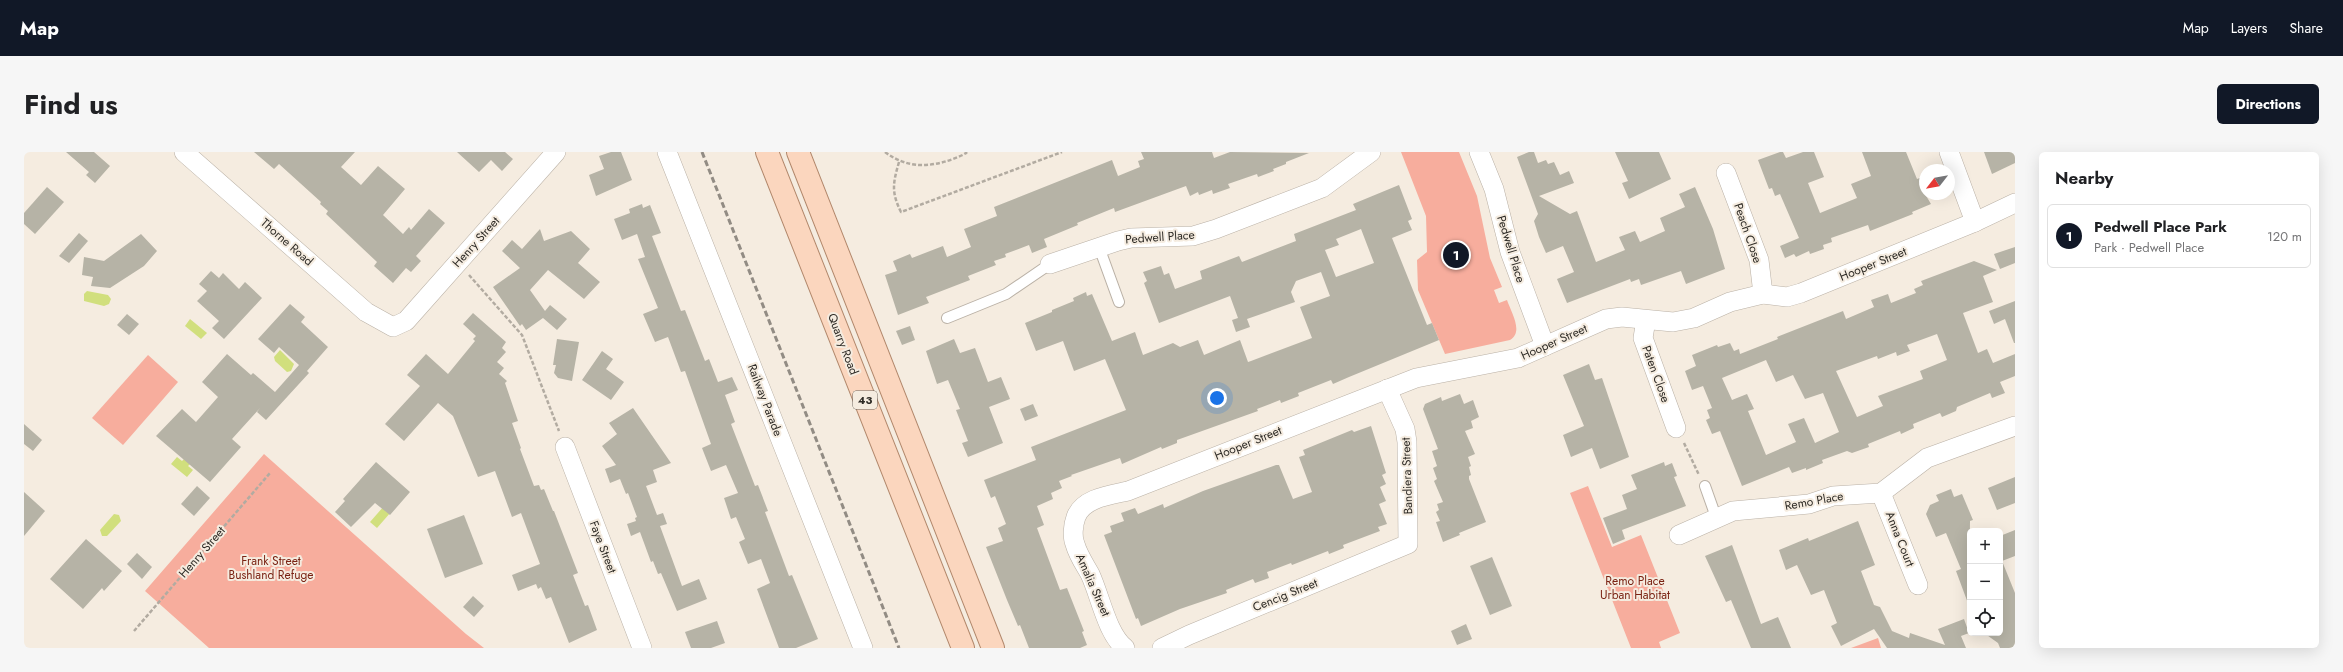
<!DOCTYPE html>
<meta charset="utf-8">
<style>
body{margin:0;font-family:Jost,sans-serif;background:#f6f6f6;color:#202124}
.controls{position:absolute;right:12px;bottom:12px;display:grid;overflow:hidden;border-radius:6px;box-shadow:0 4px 16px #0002}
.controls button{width:36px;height:36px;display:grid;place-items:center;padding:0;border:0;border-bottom:1px solid #e0e0e0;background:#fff;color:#202124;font:20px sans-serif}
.compass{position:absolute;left:1895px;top:12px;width:36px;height:36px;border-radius:50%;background:#fff;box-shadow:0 4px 16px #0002;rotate:239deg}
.you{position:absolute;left:1193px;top:246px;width:14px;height:14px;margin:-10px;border:3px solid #fff;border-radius:50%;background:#1a73e8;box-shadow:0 0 0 6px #1a73e833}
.badge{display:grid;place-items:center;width:26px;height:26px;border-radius:50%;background:#111827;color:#fff;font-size:13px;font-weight:700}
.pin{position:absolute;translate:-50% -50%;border:2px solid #fff;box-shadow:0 1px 4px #0006}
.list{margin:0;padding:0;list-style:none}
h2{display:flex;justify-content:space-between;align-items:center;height:52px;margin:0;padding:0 16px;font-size:17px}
h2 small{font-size:13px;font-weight:400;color:#757577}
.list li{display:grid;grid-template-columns:26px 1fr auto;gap:12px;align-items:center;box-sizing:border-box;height:64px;margin:0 8px 8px;padding:0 8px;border:1px solid #e0e0e0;border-radius:6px}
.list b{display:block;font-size:15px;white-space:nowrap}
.list p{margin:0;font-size:13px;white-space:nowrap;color:#757577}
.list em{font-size:13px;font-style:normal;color:#757577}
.icon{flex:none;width:22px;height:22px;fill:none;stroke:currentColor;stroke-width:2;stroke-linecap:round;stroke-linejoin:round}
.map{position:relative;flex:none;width:1991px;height:496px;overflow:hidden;border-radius:6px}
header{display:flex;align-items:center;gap:24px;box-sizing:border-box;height:56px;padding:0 20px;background:#111827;color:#fff}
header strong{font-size:19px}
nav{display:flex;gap:22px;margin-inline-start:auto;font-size:14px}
.intro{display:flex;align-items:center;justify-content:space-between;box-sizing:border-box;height:96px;padding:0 24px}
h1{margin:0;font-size:28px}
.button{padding:10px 18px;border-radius:6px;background:#111827;color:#fff;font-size:14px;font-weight:700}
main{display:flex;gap:24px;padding:0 24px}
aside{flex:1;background:#fff;border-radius:6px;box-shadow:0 4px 16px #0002}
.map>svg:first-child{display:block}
.green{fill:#f7ad9d}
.water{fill:#d1df7d}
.building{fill:#b6b3a6;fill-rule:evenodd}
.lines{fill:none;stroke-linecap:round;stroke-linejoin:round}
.service-casing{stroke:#bab1a6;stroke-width:12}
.minor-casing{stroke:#bab1a6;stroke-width:20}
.primary-casing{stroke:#b2886c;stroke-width:24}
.path{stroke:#b2aba1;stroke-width:2.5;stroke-dasharray:4 2;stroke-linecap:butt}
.service{stroke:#fff;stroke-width:10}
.minor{stroke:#fff;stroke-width:19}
.primary{stroke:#fbd6be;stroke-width:22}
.rail{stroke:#928c84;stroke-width:3;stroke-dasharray:6 3;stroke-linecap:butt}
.labels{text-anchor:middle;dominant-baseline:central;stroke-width:4;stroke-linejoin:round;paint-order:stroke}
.shield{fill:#f5ece0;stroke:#6a655e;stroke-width:1}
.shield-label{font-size:11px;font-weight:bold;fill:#2e2b26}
.street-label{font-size:12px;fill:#2e2b26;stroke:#f5ece0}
.park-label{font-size:12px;fill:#7a2313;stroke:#f5ece0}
</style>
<header>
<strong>Map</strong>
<nav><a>Map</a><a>Layers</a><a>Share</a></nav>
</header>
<div class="intro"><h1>Find us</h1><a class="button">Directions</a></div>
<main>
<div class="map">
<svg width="1991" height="496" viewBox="0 0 1991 496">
<rect width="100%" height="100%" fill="#f5ece0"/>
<g class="green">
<path d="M1377,0H1435L1453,44L1466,106L1478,135L1470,138L1475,151L1483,148C1487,160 1500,180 1486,188L1421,202L1394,138L1393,108L1403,100L1402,64Z"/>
<polygon points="124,203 154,230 99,293 68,266"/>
<polygon points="240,302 442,482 460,496 185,496 121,439"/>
<polygon points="1564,334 1588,395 1617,383 1656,481 1635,490 1637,496 1607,496 1546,341"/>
<polygon points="1854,486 1857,496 1827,496"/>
</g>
<g class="water">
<polygon points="63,139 84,143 87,147 85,152 80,154 60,149 60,142"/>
<polygon points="166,167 183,181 177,187 161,174"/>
<polygon points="256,198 270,212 267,219 263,220 251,209 250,205"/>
<polygon points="153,305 158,309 161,306 167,311 164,314 169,318 163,325 147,312"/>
<polygon points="360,354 367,360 353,376 346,370"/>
<polygon points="90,362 95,363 97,369 83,384 78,384 76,378"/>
</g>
<g class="building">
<polygon points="42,0 70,0 86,14 71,31 62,23 65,20"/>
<polygon points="230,0 331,0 317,15 337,33 354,14 381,37 359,63 379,82 385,75 387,78 405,57 421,71 392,104 397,109 387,120 382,116 369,131 350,114 353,110 302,62 304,59 296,52 297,50 255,12 250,17"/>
<polygon points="433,0 481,0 489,7 478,19 467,8 455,20"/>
<polygon points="587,0 597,0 608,28 572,44 565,23 580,17 575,4"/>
<polygon points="1117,0 1188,0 1190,6 1206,0 1285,1 1262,10 1262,12 1249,17 1250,19 1234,25 1233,22 1204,32 1206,36 1189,42 1188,38 1175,43 1174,40 1166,44 1162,34 1091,60 1090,56 1053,71 1054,73 1020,87 1023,95 1008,101 1005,93 981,102 982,105 970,109 972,113 944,124 946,128 902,145 905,151 874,163 861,123 873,119 869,109 886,102 888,106 919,94 923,105 947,95 940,77 973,64 970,55 1088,8 1094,24 1116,15 1114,9 1120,7"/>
<polygon points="1505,0 1510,0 1514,11 1522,8 1524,12 1530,10 1536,23 1545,19 1550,31 1515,44 1546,62 1553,59 1572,110 1601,98 1595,85 1611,79 1616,90 1641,79 1636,66 1661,55 1655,42 1671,35 1689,77 1701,117 1662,132 1657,119 1617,133 1615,127 1607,130 1606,127 1543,151 1533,127 1550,120 1539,94 1522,101 1515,85 1510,69 1514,62 1493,5"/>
<polygon points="1591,0 1635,0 1647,27 1605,47 1598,31 1604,29"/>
<polygon points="1756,0 1759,0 1762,6 1779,0 1790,0 1800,25 1784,31 1796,61 1833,46 1827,32 1847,24 1838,0 1882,0 1893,27 1901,24 1901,42 1907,52 1888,60 1889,62 1846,79 1844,73 1807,86 1808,90 1799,93 1800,97 1786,102 1785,99 1772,105 1770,102 1761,106 1756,94 1775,86 1756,42 1751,44 1748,36 1745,37 1734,8"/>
<polygon points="1960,0 1991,0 1991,11 1968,22"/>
<path d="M1375,33L1388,67L1384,69L1388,78L1368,86L1403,173L1408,171L1415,188L1325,225L1309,232L1307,228L1274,241L1275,244L1257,251L1256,248L1233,257L1234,259L1153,288V291L1138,297L1137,295L1098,312L1096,306L1047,323L1048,324L1035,329L1038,336L1027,341L1029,347L1013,354L1020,373L1013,376L1036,438L1043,436L1060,479L1058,480L1063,493L1056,496H1005L996,473L994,474L983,448L962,395L979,389L974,376L982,372L971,344L967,346L960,328L1012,308L1007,295L1102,258L1081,207L1050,219L1039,189L1012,199L1001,171L1028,160V158L1050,149L1049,146L1062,140L1063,144L1068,142L1088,189L1111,180L1119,203L1149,191L1156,195L1174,188L1180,203L1216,188L1224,210L1227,209L1288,186L1276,155L1306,144L1297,120L1272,129L1267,140L1271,150L1223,167L1226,175L1212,180L1208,168L1214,166L1206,144L1135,171L1120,131L1123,129L1119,120L1137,114L1140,123L1145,121L1151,137L1178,127L1176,119L1215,104L1218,110L1272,89L1270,82L1332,58L1329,52ZM1337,77L1350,111L1312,125L1301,98L1315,93L1312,87Z"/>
<polygon points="23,35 40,50 11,82 0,72 0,61"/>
<polygon points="618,52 619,56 626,53 637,81 628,84 657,159 661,158 681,209 685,207 694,230 708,225 714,238 701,243 711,270 707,272 731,334 734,333 744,359 741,360 765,424 768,423 794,487 772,496 755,496 733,437 746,431 737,407 724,412 715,390 721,387 712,365 707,367 700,346 714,341 702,313 687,319 678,296 687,292 661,219 657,220 644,185 631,190 619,162 634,156 614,107 621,105 613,82 598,88 590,67 606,61 605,57"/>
<polygon points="516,77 520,89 547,79 566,97 554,111 576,130 560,147 524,118 506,138 521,159 526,153 543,167 533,178 519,166 502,178 498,172 496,174 469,135 496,116 478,99 488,88 498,97"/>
<polygon points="55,81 64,89 45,111 35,104"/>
<polygon points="117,82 133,99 120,114 86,136 67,134 69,125 58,123 60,105 80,109"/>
<polygon points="1991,95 1991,111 1976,117 1970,102"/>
<path d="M1950,109L1973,118L1959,124L1969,150L1939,161L1954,201L1963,197L1969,211L1991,202V224L1976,230L1981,241L1968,246L1966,241L1933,255L1932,259L1918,265L1916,261L1889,272L1890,276L1877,282L1876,279L1844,292L1845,295L1828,301L1823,299L1798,308L1799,311L1782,318V316L1768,321L1765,315L1718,334L1696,279L1688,282L1682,268L1686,266L1683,258L1688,256L1679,234L1668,238L1661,219L1672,214L1668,203L1693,193L1694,195L1706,191L1710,199L1715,197L1716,202L1754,187L1753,185L1819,159L1822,167L1850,155L1847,148L1864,142L1867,151L1892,141L1890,137L1899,133L1897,129ZM1913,182L1923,208L1896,219L1899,227L1854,244L1859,254L1833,265L1812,219L1853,204L1854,207L1872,200L1873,204L1886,199L1883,193ZM1742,208L1752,230L1769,223L1781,247L1799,241L1815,280L1791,291L1780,266L1764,272L1772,290L1742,303L1724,259L1730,257L1723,242L1708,248L1698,226Z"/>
<polygon points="187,119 195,126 199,121 215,137 221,130 238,146 200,187 188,176 195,169 173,149 183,139 175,132"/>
<polygon points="1991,149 1991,191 1990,191 1981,167 1970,172 1965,159"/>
<polygon points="266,152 281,165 277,170 304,195 283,219 285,221 242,268 233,260 236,256 208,287 217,295 186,330 132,284 158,257 172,270 194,245 178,230 203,202 227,223 229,221 251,240 275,213 255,195 250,201 234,187"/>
<polygon points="449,161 482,190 478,196 482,200 473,210 480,216 475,222 483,229 481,231 494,269 488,271 497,296 496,297 510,334 515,333 517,338 520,337 529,359 530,359 554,421 549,423 561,454 564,453 573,478 545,491 527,445 522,447 517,435 514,437 512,432 494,439 488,423 516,412 497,361 488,365 471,319 454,325 429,264 414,251 380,289 361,272 396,234 383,223 402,202 424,222 451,189 449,187 452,184 439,172"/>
<polygon points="103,162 115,172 105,183 93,173"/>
<polygon points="886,174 891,188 878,193 872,179"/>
<polygon points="533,187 555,190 548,229 534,226 530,221 532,213 529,213"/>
<polygon points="930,187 936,201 951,196 964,230 977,225 986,247 965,255 979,291 944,305 938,291 944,289 932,258 936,257 924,228 913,232 902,199"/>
<polygon points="578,199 589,207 582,217 600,230 587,248 558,228"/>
<polygon points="1565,212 1571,228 1578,226 1605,305 1576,317 1568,296 1547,305 1539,283 1560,274 1539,223"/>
<polygon points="1436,242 1440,252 1449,248 1455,265 1447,269 1449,276 1441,279 1451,302 1444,305 1447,314 1445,315 1447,323 1445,324 1445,327 1462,370 1435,381 1436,383 1419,390 1412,370 1416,369 1412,360 1415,358 1413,352 1419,350 1410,329 1413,327 1409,316 1413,314 1408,299 1414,297 1399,257 1401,252 1417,245 1418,249"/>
<polygon points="1009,252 1014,264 1001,269 996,257"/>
<polygon points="609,256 647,311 629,318 633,330 622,334 633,363 639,361 643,372 636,374 658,434 675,427 683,447 653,459 637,421 634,422 629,409 627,410 616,380 607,384 603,372 612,369 611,366 613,365 604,341 602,342 596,327 586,331 581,317 592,313 578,294 593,282 585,271"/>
<polygon points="0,272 18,288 9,299 0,292"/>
<polygon points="1347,274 1362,321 1358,323 1362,332 1356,335 1362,349 1355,352 1363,372 1354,375 1356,379 1319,393 1320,396 1305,402 1304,399 1268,413 1267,411 1243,420 1245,426 1231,431 1229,427 1202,438 1203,441 1156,457 1117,474 1114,466 1112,467 1080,383 1088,380 1086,374 1100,369 1097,361 1111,356 1114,362 1139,352 1140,356 1179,339 1252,313 1255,313 1269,347 1288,340 1275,305 1281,303 1279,298 1328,278 1330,280"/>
<polygon points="352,310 386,340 366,363 351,351 327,375 311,360 321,349 319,347"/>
<polygon points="1640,310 1641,314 1648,311 1653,324 1650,325 1662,354 1598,378 1601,387 1589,392 1579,366 1603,357 1598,343 1613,337 1607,323"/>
<polygon points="1991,325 1991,351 1973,358 1964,336"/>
<polygon points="173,334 186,346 170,364 157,352"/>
<polygon points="1927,337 1930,345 1938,342 1949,368 1946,369 1945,454 1932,419 1937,417 1922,381 1912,385 1902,362 1906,353 1915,349 1912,343"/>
<polygon points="0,340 21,359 0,384"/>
<polygon points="440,363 459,412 421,426 403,377"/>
<polygon points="1834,369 1851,413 1837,419 1850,453 1856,455 1868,479 1885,486 1886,481 1921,493 1914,477 1940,467 1945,481 1937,484 1942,496 1863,496 1850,477 1817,494 1807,474 1813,471 1800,438 1787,443 1773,413 1762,418 1755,398 1784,386 1785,389"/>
<polygon points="1991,378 1991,404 1978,409 1991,441 1991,496 1976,496 1974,491 1960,481 1976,481 1976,384"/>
<polygon points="62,387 98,419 80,439 78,436 59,457 26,427"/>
<polygon points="1708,393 1737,472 1754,465 1767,496 1727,496 1707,448 1702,450 1681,404"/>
<polygon points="113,401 128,415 118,427 103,412"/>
<polygon points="1468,405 1488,454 1466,463 1446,414"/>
<polygon points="449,444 460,454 450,465 439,455"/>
<polygon points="693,469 701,491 687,496 667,496 661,480"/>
<polygon points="1442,472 1448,487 1433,493 1427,479"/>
</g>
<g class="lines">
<defs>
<g id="service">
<polyline points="1075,95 1095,150"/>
<polyline points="923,166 982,142 1026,112"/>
<polyline points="1681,334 1692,365"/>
</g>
<g id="minor">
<polyline points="160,0 342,160 369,175 382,169 532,0"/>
<polyline points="643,0 839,496"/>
<polyline points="1455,0 1470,37 1486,100 1521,194"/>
<polyline points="1925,0 1951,70"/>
<polyline points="1702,21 1735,108 1739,142"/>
<polyline points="1026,112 1094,89 1107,86 1169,84 1192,77 1298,36 1347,0"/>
<polyline points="1622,168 1619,186 1652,276"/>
<polyline points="541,295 618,496"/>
<polyline points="1857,341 1894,433"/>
<polyline points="1655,383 1709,359 1785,352 1809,344 1857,341 1903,306 1991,274"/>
<path d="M1101,496C1083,482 1076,443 1066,422C1061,413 1054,403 1051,392C1048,385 1049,373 1052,365C1059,346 1086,343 1104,339L1392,226L1494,206L1582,167L1598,165L1649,170L1670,166L1706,150L1739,142L1763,145L1777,141L1951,70L1991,51"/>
<polyline points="1138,496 1165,483 1384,392 1383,290 1381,277 1363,237"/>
</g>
<g id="primary">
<polyline points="743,0 939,496"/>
<polyline points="774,0 969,496"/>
</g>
</defs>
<use href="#service" class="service-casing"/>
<use href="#minor" class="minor-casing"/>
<use href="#primary" class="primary-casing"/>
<g class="path">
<path d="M861,0C882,16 904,16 929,7C934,5 940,3 943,0"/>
<path d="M875,10C869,31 867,40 877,60L1038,0"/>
<polyline points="445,123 498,183 535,279"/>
<polyline points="1660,291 1675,323"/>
<polyline points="110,479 246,321"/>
</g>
<use href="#service" class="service"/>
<use href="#minor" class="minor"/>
<use href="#primary" class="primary"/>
<polyline class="rail" points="678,0 875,496"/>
</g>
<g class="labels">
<rect class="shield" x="829" y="239" width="24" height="18" rx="3"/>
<g class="shield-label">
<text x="841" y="248">43</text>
</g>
<g class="street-label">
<text transform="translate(1724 81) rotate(71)">Peach Close</text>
<text transform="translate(1136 85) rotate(-4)">Pedwell Place</text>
<text transform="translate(263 90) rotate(41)">Thorne Road</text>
<text transform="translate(452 90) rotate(-48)">Henry Street</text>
<text transform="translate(1487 97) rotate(73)">Pedwell Place</text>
<text transform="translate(1849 112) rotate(-22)">Hooper Street</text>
<text transform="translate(1530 190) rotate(-24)">Hooper Street</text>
<text transform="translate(819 192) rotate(69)">Quarry Road</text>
<text transform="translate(1632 222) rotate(70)">Paten Close</text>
<text transform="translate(741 248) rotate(69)">Railway Parade</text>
<text transform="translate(1224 291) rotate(-22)">Hooper Street</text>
<text transform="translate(1383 324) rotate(-92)">Bandiera Street</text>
<text transform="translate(1790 349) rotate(-10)">Remo Place</text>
<text transform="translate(1876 387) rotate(68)">Anna Court</text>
<text transform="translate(579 395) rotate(69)">Faye Street</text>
<text transform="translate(178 400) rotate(-49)">Henry Street</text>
<text transform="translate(1069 433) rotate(66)">Amalia Street</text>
<text transform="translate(1261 443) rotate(-22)">Cencig Street</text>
</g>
<g class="park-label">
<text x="247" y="409">Frank Street<tspan x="247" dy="14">Bushland Refuge</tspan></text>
<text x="1611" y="429">Remo Place<tspan x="1611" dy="14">Urban Habitat</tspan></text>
</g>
</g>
</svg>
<div class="controls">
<button>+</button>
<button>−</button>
<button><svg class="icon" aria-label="locate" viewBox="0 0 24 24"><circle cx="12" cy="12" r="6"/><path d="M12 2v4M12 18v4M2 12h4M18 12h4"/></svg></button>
</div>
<svg class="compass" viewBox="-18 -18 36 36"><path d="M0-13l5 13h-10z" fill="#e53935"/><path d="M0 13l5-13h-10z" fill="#757577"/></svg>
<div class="you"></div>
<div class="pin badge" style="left:1432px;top:103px">1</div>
</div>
<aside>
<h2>Nearby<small></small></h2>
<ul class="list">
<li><span class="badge">1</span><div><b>Pedwell Place Park</b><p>Park · Pedwell Place</p></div><em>120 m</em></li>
</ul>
</aside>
</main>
